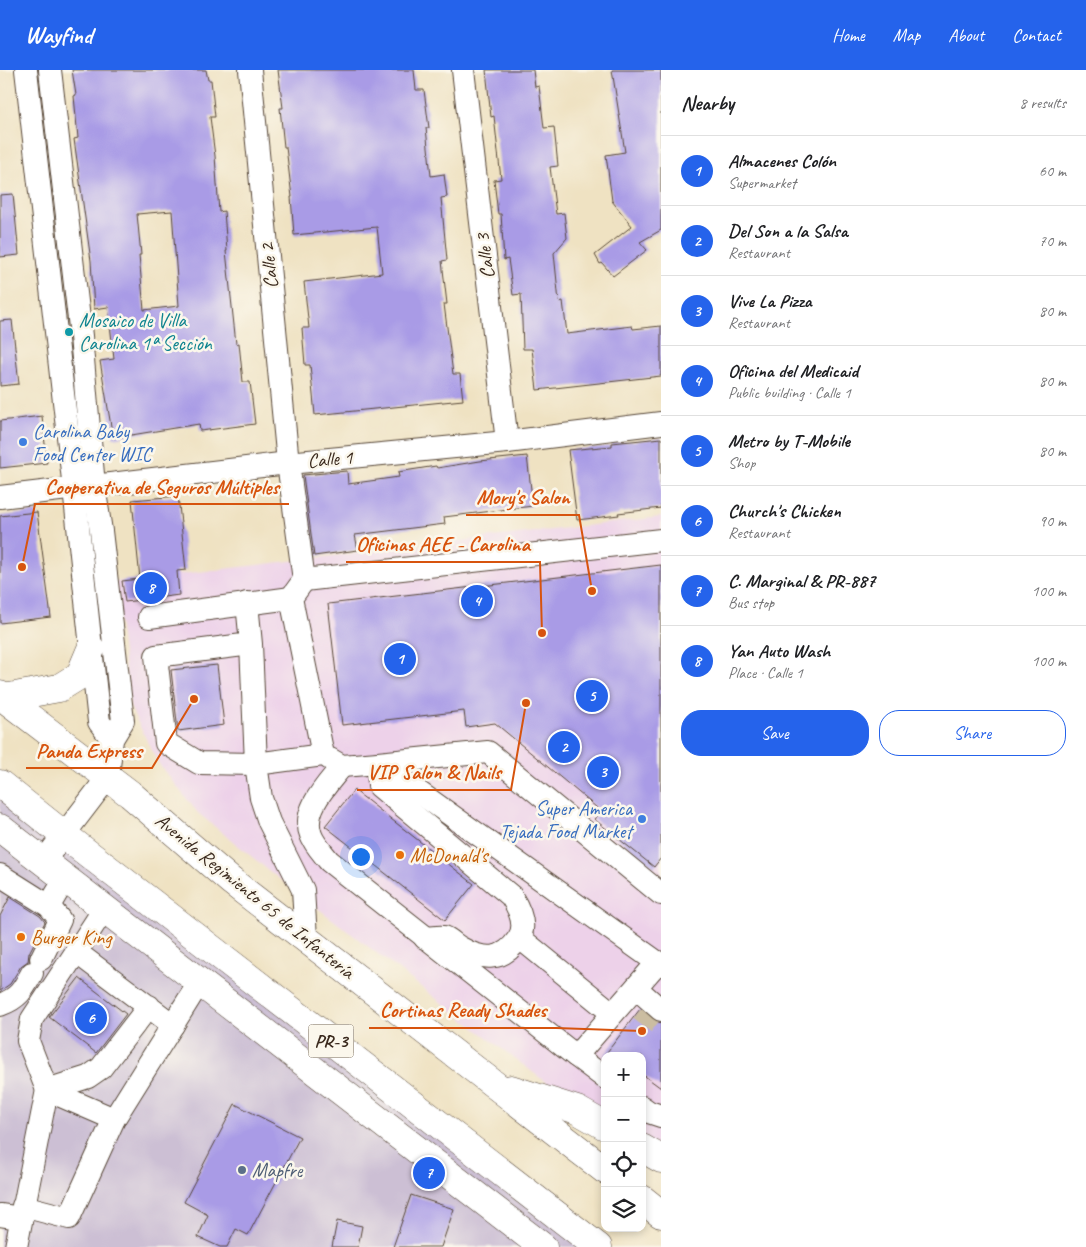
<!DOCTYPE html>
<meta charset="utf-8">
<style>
body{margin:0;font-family:Caveat,sans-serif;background:#f6f6f6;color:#202124}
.controls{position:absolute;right:15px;bottom:15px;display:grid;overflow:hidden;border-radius:10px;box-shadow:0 2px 8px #0003}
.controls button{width:45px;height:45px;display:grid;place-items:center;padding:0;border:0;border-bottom:1px solid #e0e0e0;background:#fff;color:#202124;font:25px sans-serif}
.you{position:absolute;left:360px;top:786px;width:18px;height:18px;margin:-12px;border:4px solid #fff;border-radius:50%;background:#1a73e8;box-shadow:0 0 0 8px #1a73e833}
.badge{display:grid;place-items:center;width:32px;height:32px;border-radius:50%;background:#2563eb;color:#fff;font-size:16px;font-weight:700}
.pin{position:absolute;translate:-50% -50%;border:2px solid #fff;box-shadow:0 1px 5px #0006}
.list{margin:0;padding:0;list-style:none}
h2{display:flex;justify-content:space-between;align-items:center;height:65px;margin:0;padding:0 20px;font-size:21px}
h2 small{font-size:16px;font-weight:400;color:#757577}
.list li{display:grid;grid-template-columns:32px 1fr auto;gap:15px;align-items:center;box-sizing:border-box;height:70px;padding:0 20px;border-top:1px solid #e0e0e0}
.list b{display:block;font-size:19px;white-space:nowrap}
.list p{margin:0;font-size:16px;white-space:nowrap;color:#757577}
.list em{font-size:16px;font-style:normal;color:#757577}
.actions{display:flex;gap:10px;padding:15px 20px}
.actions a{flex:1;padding:11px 0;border:1px solid #2563eb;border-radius:20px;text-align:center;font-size:18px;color:#2563eb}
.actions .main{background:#2563eb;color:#fff}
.icon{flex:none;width:28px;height:28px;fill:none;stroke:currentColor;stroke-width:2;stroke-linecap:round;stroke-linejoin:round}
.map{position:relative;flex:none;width:661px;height:1177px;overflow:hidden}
header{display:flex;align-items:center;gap:30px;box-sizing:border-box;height:70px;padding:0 25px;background:#2563eb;color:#fff}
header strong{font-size:24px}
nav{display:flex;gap:28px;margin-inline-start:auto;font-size:18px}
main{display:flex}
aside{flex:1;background:#fff}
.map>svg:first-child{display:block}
.built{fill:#edd1e9}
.industrial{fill:#ccbfd4}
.building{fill:#a99be6;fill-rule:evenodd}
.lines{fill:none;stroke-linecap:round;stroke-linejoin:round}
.minor-tunnel{stroke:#cbbda1;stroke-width:22;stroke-dasharray:22 11;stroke-linecap:butt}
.minor-casing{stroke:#564637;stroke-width:24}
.major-casing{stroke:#564637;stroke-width:29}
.minor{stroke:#fff;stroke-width:22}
.major{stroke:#fff;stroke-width:28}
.culture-dot{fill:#0f9aa8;stroke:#fbf7ec;stroke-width:2}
.shop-dot{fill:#3f7fe0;stroke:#fbf7ec;stroke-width:2}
.food-dot{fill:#e8710a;stroke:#fbf7ec;stroke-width:2}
.service-dot{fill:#5c6f8a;stroke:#fbf7ec;stroke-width:2}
.labels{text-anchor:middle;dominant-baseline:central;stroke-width:5;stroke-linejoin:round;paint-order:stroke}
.shield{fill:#fbf7ec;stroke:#75685c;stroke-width:1}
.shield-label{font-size:19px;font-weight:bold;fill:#3b2a1e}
.street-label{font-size:20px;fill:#3b2a1e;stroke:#fbf7ec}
.culture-label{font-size:20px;fill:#0d838f;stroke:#fbf7ec;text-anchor:start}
.shop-label{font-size:20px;fill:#366cbe;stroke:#fbf7ec;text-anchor:start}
.food-label{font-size:20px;fill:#c56008;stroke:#fbf7ec;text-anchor:start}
.service-label{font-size:20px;fill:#4e5e75;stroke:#fbf7ec;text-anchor:start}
.leader{fill:none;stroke:#d7540e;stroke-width:2}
.callout-dot{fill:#d7540e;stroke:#fbf7ec;stroke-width:2}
.callout-label{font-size:21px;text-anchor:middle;font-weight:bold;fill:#d7540e;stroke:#fbf7ec;stroke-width:5;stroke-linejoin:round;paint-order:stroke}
</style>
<header>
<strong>Wayfind</strong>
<nav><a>Home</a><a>Map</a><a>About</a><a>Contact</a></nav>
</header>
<main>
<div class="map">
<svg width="661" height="1177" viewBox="0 0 661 1177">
<rect width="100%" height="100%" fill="#fbf7ec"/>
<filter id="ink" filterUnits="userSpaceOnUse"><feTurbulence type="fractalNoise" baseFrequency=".02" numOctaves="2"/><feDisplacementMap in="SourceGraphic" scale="10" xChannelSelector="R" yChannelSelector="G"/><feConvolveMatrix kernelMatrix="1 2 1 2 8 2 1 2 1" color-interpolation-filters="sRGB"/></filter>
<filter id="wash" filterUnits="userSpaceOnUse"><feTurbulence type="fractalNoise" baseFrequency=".0096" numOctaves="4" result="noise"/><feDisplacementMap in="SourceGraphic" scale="20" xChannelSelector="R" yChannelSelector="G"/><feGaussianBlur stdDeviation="1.12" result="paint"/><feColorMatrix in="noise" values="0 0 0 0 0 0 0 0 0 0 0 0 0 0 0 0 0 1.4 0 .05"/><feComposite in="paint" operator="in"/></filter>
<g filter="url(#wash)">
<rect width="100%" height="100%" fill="#efe2c2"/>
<polygon class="built" points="661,447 661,1080 642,1071 642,986 605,986 605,1051 556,1020 273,804 198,743 159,694 130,637 114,512"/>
<polygon class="industrial" points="0,707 609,1177 0,1177"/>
<g id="blocks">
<g class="building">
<path d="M72,0H206L208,10H211L215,47H210L215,86L219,142L224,141L227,181H226L236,274L239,273L243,312H250L255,354L200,361L199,354L113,368L100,291L114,289L108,237L94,239L91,191L74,69L78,68L74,26L76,25ZM172,141L179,236L144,240L139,185H141L137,144Z"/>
<polygon points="278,0 414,0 416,20 424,20 429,58 426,58 431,106 444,104 447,127 441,128 447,190 442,191 447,234 444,234 453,304 460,304 463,330 315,345 310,295 305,295 302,258 309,258 304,212 382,203 377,157 294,165 291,127 292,127 286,77 284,77 280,38 283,38"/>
<polygon points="486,0 533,0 535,17 539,16 544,58 554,57 558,96 550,97 556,144 564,143 567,168 554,183 559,232 563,231 567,264 632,256 633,259 661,256 661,306 537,320 532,279 523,279 521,224 513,225 508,189 504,190 501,144 498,144 494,110 501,109 494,46 491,47"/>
<polygon points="612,0 661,0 661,160 640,172 647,180 613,206 602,193 600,194 595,185 632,156 612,131 606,85 625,82"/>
<polygon points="13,124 19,185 0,187 0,125"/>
<polygon points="12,250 19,314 0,316 0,251"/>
<polygon points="42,346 47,393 0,398 0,351"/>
<polygon points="661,368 661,438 618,443 619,445 577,450 568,380 612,376 612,373"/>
<polygon points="527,386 533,436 444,447 445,454 355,465 358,480 314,486 303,405 347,401 348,414 399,407 398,402 436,396 437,398 480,391"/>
<polygon points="178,426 186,500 177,501 179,525 125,532 122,511 140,509 132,430"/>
<polygon points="37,442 51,547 0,553 0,446"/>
<polygon points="661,495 661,788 654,797 594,749 602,742 495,653 466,657 464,641 342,655 328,534"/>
<polygon points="217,595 224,655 178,661 171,600"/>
<polygon points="354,720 474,814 445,850 325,756"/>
<polygon points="10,827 40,846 45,852 29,883 28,891 21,896 10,914 0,921 0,846"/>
<polygon points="79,908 126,944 96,983 49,947"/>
<polygon points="640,939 653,950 661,953 661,1018 642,1004 642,986 604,986"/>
<polygon points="235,1034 300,1067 248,1165 236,1159 227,1177 220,1177 198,1167 208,1145 184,1132"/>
<polygon points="411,1125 454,1139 441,1177 393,1177"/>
<polygon points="337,1151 362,1156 358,1177 332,1177"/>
</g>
</g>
</g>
<g filter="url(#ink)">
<use href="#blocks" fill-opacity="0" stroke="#564637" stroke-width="1"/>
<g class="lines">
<polyline class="minor-tunnel" points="640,940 661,956"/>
<defs>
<g id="minor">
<polyline points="26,0 74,419 99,652 112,669"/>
<polyline points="250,0 288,393 304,510 291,528 323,685 256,694 261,728 269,752 303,820 306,868"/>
<polyline points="463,0 507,372"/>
<polyline points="0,427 288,393 507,372 661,353"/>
<polyline points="304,510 661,470"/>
<polyline points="247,533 251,574 256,694 199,693 166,673 156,586 251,574"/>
<polyline points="149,547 291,528"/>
<polyline points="330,689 342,696 378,693 661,895"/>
<path d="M342,696C328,714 301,740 311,765C314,774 323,783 329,791L576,986L658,892"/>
<polyline points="43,792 108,707 112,669 123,651 101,461 94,416 81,266 50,0"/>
<polyline points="0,805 49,836 65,809"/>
<path d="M425,868C430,868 439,866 444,867C450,869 455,875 461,878C482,890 503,892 518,869C528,856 518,837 511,826L379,716L378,693L488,682L661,824"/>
<polyline points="520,868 612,943"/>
<polyline points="76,882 104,839"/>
<polyline points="41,889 60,850 49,836"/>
<polyline points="636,918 661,940"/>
<path d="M0,935C19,928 23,920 32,903"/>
<polyline points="149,936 101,998 88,1007 47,1020 28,971 32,949 76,882 173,955"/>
<polyline points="576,986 605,1008"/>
<polyline points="642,1037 649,1042 661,1046"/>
<polyline points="114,1049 199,913"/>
<polyline points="0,1145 21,1148"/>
<polyline points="16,1177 47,1020 114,1049 69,1148 23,1136"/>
</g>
<g id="major">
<polyline points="0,625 130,724 231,811 605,1100"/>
<polyline points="4,628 59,618 80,605 91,579"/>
<polyline points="0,714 64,765 598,1177"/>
<polyline points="0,758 543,1177"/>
<polyline points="511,1019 577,1040 605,1056"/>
<polyline points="642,1078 661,1089"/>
<polyline points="642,1129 661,1144"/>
</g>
</defs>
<use href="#minor" class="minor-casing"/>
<use href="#major" class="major-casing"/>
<use href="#minor" class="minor"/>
<use href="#major" class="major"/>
</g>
</g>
<circle class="culture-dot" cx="69" cy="262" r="5"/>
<g class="shop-dot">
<circle cx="23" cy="372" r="5"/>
<circle cx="642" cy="749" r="5"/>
</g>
<g class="food-dot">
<circle cx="400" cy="785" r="5"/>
<circle cx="21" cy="867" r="5"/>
</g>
<circle class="service-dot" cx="242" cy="1100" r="5"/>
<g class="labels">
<rect class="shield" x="308.5" y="954.5" width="45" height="33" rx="4"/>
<g class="shield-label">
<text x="331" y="971">PR-3</text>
</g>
<g class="street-label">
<text transform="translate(485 186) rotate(-97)">Calle 3</text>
<text transform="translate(269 196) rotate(-96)">Calle 2</text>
<text transform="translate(330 389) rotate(-5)">Calle 1</text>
<text transform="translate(255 826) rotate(39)">Avenida Regimiento 65 de Infantería</text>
</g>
<g class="culture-label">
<text x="79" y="250">Mosaico de Villa<tspan x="79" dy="23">Carolina 1ª Sección</tspan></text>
</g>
<g class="shop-label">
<text x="33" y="361">Carolina Baby<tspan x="33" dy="23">Food Center WIC</tspan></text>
<text x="632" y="738" text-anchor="end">Super America<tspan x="632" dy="23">Tejada Food Market</tspan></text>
</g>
<g class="food-label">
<text x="410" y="785">McDonald's</text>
<text x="31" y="867">Burger King</text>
</g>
<g class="service-label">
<text x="252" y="1100">Mapfre</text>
</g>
</g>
<path class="leader" d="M22 497L35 434H289M592 521L579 445H466M542 563L540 492H346M194 629L152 698H26M526 633L511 720H357M642 961L556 958H369"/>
<g class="callout-dot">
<circle cx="22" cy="497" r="5"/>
<circle cx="592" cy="521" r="5"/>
<circle cx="542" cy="563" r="5"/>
<circle cx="194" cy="629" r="5"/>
<circle cx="526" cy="633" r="5"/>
<circle cx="642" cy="961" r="5"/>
</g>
<g class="callout-label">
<text x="162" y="424">Cooperativa de Seguros Múltiples</text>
<text x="523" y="434">Mory's Salon</text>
<text x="443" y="481">Oficinas AEE - Carolina</text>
<text x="89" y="688">Panda Express</text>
<text x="434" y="709">VIP Salon &amp; Nails</text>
<text x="463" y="947">Cortinas Ready Shades</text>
</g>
</svg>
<div class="controls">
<button>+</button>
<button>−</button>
<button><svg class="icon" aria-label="locate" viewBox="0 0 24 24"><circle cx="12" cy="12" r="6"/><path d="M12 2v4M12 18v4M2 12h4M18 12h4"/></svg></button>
<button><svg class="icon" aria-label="layers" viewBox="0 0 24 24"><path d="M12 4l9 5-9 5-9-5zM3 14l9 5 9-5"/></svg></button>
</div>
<div class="you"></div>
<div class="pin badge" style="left:400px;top:589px">1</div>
<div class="pin badge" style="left:564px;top:677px">2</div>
<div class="pin badge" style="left:603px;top:702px">3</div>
<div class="pin badge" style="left:477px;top:531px">4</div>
<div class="pin badge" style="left:592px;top:626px">5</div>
<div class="pin badge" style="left:91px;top:948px">6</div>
<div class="pin badge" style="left:429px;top:1103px">7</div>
<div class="pin badge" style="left:151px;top:518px">8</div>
</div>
<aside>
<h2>Nearby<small>8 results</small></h2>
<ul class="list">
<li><span class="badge">1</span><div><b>Almacenes Colón</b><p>Supermarket</p></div><em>60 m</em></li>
<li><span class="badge">2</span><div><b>Del Son a la Salsa</b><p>Restaurant</p></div><em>70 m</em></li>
<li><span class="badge">3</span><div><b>Vive La Pizza</b><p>Restaurant</p></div><em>80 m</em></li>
<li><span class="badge">4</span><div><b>Oficina del Medicaid</b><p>Public building · Calle 1</p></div><em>80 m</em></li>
<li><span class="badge">5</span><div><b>Metro by T-Mobile</b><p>Shop</p></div><em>80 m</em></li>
<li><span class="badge">6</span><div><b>Church's Chicken</b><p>Restaurant</p></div><em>90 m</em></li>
<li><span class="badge">7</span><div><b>C. Marginal &amp; PR-887</b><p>Bus stop</p></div><em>100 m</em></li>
<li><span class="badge">8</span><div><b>Yan Auto Wash</b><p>Place · Calle 1</p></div><em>100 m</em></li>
</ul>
<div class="actions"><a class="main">Save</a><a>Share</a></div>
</aside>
</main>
